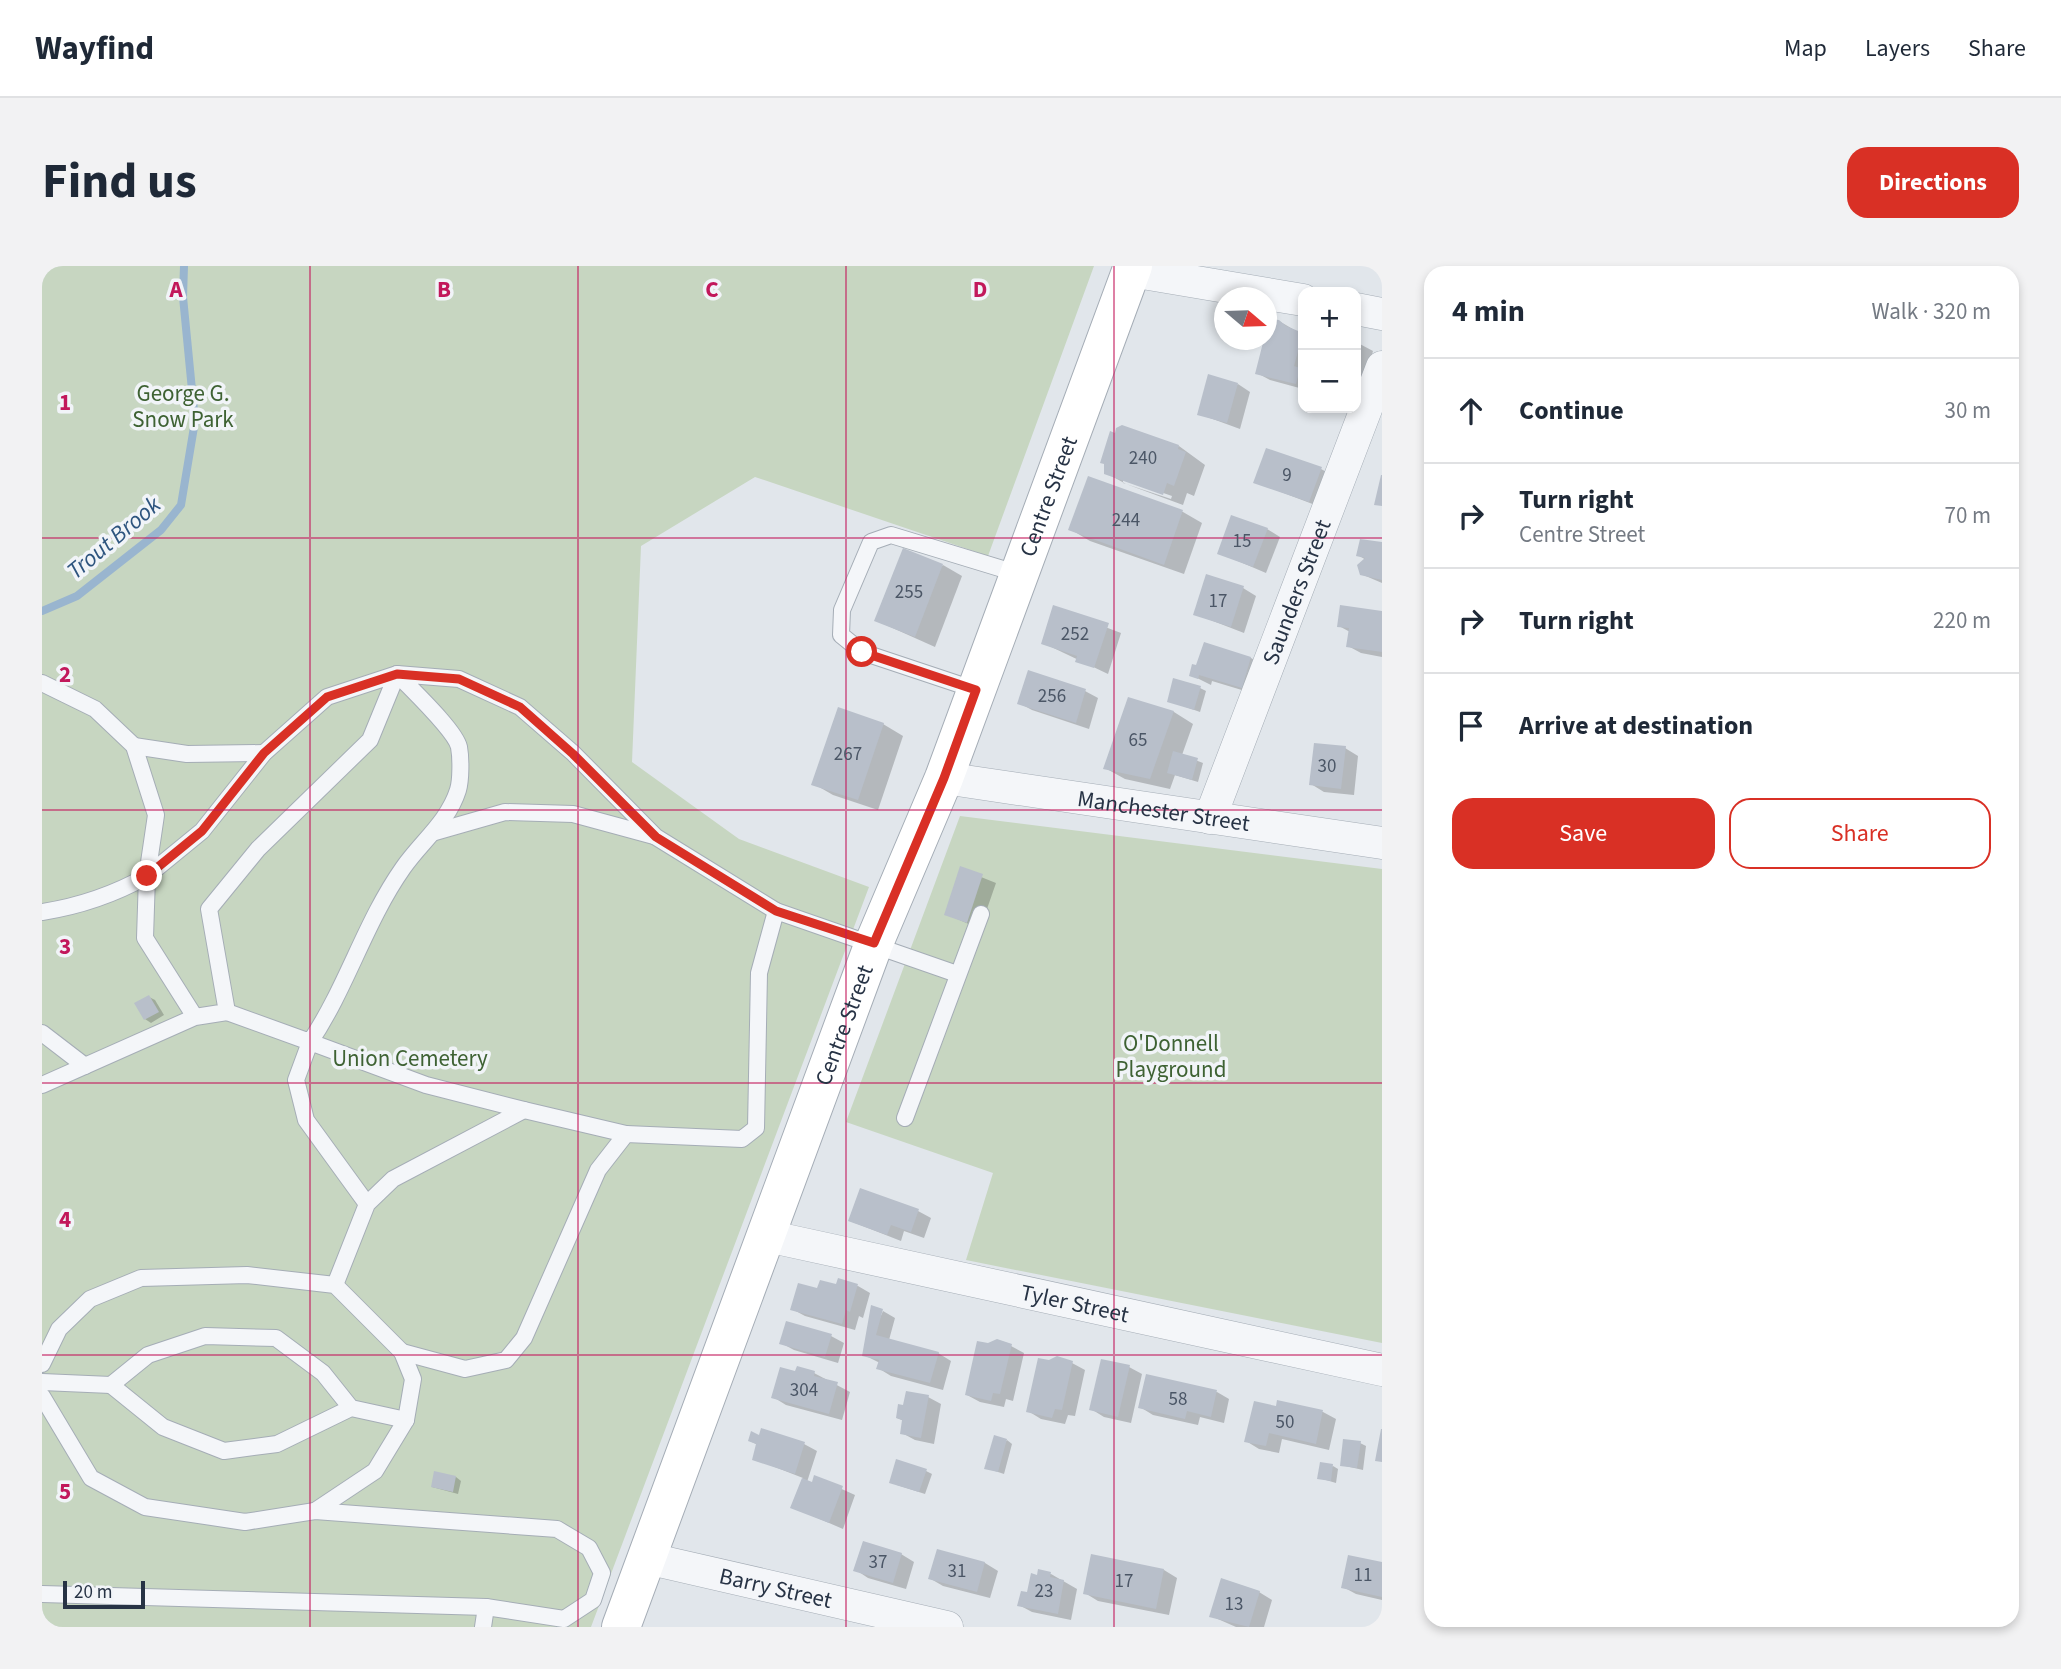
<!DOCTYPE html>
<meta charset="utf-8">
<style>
body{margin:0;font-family:"Source Sans 3",sans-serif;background:#f2f2f3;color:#1f2937}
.controls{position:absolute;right:21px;top:21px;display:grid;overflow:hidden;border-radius:14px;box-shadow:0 4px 10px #0003}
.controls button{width:63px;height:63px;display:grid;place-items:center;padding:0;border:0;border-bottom:2px solid #e0e1e3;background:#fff;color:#1f2937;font:35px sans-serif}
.compass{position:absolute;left:1172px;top:21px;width:63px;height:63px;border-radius:50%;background:#fff;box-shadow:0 4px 10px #0003;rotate:109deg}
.scale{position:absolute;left:21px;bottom:18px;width:82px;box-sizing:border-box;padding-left:7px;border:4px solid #273345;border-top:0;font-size:19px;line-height:24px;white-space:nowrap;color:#273345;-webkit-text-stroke:5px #f1f4f8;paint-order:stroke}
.stop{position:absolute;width:21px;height:21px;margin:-16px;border:5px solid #d93025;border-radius:50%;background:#fff}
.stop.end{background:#d93025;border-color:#fff;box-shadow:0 2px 7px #0008}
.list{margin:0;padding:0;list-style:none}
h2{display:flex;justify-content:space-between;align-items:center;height:91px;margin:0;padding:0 28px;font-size:30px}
h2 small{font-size:23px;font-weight:400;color:#747a83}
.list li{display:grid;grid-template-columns:46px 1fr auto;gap:21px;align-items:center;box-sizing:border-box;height:105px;padding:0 28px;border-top:2px solid #e0e1e3}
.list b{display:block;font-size:26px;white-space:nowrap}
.list p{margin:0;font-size:23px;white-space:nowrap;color:#747a83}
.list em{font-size:23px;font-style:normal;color:#747a83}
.actions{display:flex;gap:14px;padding:21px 28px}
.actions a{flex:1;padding:16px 0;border:2px solid #d93025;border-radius:21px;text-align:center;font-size:24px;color:#d93025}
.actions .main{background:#d93025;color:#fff}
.icon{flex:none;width:38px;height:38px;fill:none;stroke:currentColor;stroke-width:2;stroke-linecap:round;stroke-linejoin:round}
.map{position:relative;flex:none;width:1340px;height:1361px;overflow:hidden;border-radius:21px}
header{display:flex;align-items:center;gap:42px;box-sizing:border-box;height:98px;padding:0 35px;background:#fff;border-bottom:2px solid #e0e1e3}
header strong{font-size:33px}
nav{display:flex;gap:38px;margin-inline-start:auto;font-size:24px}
.intro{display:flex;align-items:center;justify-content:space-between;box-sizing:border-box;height:168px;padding:0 42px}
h1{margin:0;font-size:49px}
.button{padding:18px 32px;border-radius:21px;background:#d93025;color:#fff;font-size:24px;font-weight:700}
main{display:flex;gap:42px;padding:0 42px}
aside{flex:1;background:#fff;border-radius:21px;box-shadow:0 4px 10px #0003}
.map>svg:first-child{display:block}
.green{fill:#c7d6c1}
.shadow{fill:#0003;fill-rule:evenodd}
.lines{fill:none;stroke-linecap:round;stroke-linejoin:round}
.stream{stroke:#99b5cf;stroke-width:8}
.building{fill:#b8bfca}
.service-casing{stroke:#a5adb6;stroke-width:18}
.minor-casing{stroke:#a5adb6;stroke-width:33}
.secondary-casing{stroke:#a5adb6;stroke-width:40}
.service{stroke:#f4f6f9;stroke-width:16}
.minor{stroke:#f4f6f9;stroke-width:32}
.secondary{stroke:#fff;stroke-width:38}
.route{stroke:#d93025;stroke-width:9}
.grid{fill:none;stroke:#c2185b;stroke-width:2;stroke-opacity:0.55}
.labels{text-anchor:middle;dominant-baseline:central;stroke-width:7;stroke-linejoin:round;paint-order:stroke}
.number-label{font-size:19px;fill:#4b5666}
.park-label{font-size:23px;fill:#3e6233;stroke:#f1f4f8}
.street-label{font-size:23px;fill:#273345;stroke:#f1f4f8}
.water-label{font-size:24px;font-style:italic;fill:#2d547e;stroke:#f1f4f8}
.grid-label{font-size:23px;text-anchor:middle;font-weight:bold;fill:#c2185b;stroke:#f1f4f8;stroke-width:7;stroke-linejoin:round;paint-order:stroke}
</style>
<header>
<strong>Wayfind</strong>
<nav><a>Map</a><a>Layers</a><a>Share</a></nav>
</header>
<div class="intro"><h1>Find us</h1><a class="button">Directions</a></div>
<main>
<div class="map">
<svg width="1340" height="1361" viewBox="0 0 1340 1361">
<rect width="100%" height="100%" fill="#e1e6eb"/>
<g class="green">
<polygon points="0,0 1052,0 946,290 713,211 599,280 590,496 697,573 827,621 549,1361 0,1361"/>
<polygon points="918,550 1340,603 1340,1077 924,994 951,907 804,856"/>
</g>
<g class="shadow">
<polygon points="1237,55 1261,69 1261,123 1228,114 1215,107"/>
<polygon points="1314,76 1331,85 1314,141"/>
<polygon points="1196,118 1208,126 1198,163 1157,148"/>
<path d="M1137,180L1163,199L1152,230L1145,227L1141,239L1084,218L1064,207ZM1081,213L1130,230L1129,233L1081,217Z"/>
<polygon points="1279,203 1292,210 1281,242 1213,216"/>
<polygon points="1047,212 1141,246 1160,257 1142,308 1048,275 1028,263"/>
<polygon points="1225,263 1238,271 1224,307 1177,287"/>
<polygon points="1319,275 1340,278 1340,317 1319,308 1324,294 1316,289"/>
<polygon points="901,299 920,310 893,381 835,355"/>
<polygon points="1201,322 1214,330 1202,367 1153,348"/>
<polygon points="1299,341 1340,347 1340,391 1319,387 1306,380 1308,366 1297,360"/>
<polygon points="1013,342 1079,367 1066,408 1001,377"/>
<polygon points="1163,378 1209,392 1222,400 1213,428 1170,415 1169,419 1149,409 1155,401"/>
<polygon points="1158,422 1164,425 1158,446 1127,435"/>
<polygon points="1043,425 1056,432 1047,463 990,444 977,437"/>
<polygon points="1087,433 1132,446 1151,458 1140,489 1161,497 1156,516 1133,509 1128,523 1083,513 1063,502"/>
<polygon points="841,458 861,470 836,544 791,529 772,518"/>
<polygon points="1303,482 1316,490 1312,529 1282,526 1269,518"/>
<polygon points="919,603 954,617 938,663 904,648"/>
<polygon points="107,731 113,734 122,749 109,757 103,753"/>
<polygon points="876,945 889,952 882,972 862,965 859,975 808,955"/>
<polygon points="816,1020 828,1027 821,1052 817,1050 813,1064 763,1050 750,1043 776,1025"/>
<polygon points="841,1045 853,1052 847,1074 896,1087 909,1095 901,1124 849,1110 836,1102 838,1097 822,1089"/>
<polygon points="789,1070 802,1077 796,1097 752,1084 739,1077"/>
<polygon points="969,1080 982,1087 971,1135 964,1133 962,1141 938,1136 925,1129"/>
<polygon points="1030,1097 1043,1104 1033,1150 1026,1149 1023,1158 999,1153 986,1145"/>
<polygon points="1087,1101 1100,1108 1089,1157 1062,1151 1049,1143"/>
<polygon points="772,1107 808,1126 800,1154 744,1139 731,1131 755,1108"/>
<polygon points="1175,1126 1187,1133 1182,1157 1158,1151 1156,1159 1111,1149 1098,1141"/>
<polygon points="886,1131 899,1138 892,1178 873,1174 860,1167 862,1155 855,1152"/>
<polygon points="1236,1142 1281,1146 1294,1153 1287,1184 1240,1173 1237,1187 1217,1183 1204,1175"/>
<polygon points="965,1174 970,1178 962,1208 944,1202"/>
<polygon points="708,1175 762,1178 775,1185 765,1216 771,1218 773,1211 813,1229 801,1263 750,1241 761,1212 712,1193 716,1179"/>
<polygon points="1318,1177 1324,1180 1321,1204 1299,1199"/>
<polygon points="1291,1200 1296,1203 1294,1217 1277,1212"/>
<polygon points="884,1205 890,1208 883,1228 855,1219"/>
<polygon points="414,1211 419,1215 416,1228 390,1221"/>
<polygon points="896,1285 943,1297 956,1305 948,1332 901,1320 889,1313"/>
<polygon points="859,1288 872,1296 864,1323 826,1312 814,1304"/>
<polygon points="1307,1291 1340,1298 1340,1334 1314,1328 1301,1321"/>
<polygon points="1122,1304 1135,1312 1127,1349 1056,1335 1043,1327"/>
<polygon points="1009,1308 1035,1323 1029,1354 990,1346 977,1339 996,1311"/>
<polygon points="1217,1326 1230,1334 1222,1361 1194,1361 1169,1350"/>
</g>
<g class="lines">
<polyline class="stream" points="0,345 35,330 119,264 139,239 153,155 141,31 142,0"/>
</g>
<g class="building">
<polygon points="1227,53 1237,54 1244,60 1261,67 1252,100 1258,102 1254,118 1213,108"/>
<polygon points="1166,108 1196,117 1185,157 1155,149"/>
<polygon points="1080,159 1137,179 1136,183 1144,186 1132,220 1125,217 1121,229 1062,208 1062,198 1058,197 1068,165 1073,167 1074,162"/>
<polygon points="1224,182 1280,201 1267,236 1211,217"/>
<polygon points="1339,209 1340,209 1340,240 1332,239"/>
<polygon points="1046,210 1141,244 1122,299 1026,264"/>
<polygon points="1189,249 1226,262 1211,301 1175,288"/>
<polygon points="1318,273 1340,276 1340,314 1318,309 1315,299 1323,292 1314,290"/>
<polygon points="861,282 901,298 873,371 832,355"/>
<polygon points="1164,308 1202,320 1189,361 1151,349"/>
<polygon points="1011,339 1067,357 1052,402 1033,396 1035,390 999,378"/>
<polygon points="1298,339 1340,345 1340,386 1304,381 1307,362 1295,361"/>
<polygon points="1162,376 1209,391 1200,422 1157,409 1156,413 1147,410 1150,398 1154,399"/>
<polygon points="986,404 1044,423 1034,457 975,438"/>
<polygon points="1131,412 1159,420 1152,444 1125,436"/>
<polygon points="1086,431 1132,445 1108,513 1061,503"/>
<polygon points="796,441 842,457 816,534 769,519"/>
<polygon points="1272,477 1304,480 1299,523 1267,519"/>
<polygon points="1131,485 1156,492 1150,514 1125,507"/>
<polygon points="918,600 941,608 925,657 902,649"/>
<polygon points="107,729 117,746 102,754 92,737"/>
<polygon points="818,922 877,943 869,966 849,959 845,969 806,955"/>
<polygon points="796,1012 816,1018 808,1046 804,1044 800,1058 748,1044 756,1017 775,1022 778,1014 794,1018"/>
<polygon points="829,1039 841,1043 834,1069 897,1086 888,1117 834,1103 837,1094 820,1090"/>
<polygon points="744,1055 790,1068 783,1091 737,1078"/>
<polygon points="955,1073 970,1078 958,1128 951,1127 949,1135 923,1129 935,1075 946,1077"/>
<polygon points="1015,1090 1031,1095 1020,1144 1013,1143 1010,1152 984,1146 996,1092 1007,1094"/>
<polygon points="1059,1093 1088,1099 1076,1151 1047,1144"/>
<polygon points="755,1100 773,1105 772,1110 796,1116 787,1148 729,1132 738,1101 753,1105"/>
<polygon points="1104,1108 1175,1124 1169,1151 1145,1145 1143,1153 1096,1142"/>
<polygon points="864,1125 887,1129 879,1172 858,1168 860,1154 854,1152 856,1138 861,1139"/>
<polygon points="1235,1134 1281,1144 1274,1178 1227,1167 1224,1180 1202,1176 1212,1135 1234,1140"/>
<polygon points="719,1162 763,1176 753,1208 710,1194 714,1178 706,1175 709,1165 717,1169"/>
<polygon points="1339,1163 1340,1163 1340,1196 1333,1195"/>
<polygon points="952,1169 965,1173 956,1206 942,1203"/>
<polygon points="1301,1173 1319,1175 1315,1202 1298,1200"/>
<polygon points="854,1193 885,1203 877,1226 847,1217"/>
<polygon points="1278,1196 1291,1198 1289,1215 1275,1213"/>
<polygon points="392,1205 414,1210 411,1226 389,1221"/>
<polygon points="772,1209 801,1220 787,1257 748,1242 760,1212 770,1216"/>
<polygon points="821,1275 860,1287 851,1317 811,1305"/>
<polygon points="895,1283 943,1296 935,1326 886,1313"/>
<polygon points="1049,1288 1122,1303 1114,1343 1041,1328"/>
<polygon points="1306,1289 1340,1296 1340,1331 1299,1322"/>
<polygon points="996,1303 1009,1306 1008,1311 1022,1314 1016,1348 975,1340 979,1325 985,1326 989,1307 995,1309"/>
<polygon points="1179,1312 1218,1325 1207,1361 1167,1351"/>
</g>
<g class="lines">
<defs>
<g id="service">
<path d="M0,417L53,443L92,480L114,549L105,610C71,629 39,640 0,646"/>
<polyline points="934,424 820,386 799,369 800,344 829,276 849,269 977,308"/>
<polyline points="92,480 145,488 222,487"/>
<polyline points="393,566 463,546 531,548 612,570"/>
<path d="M185,746L268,776C305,721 323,656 361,602C379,576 406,556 416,524C419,514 419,492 417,481C413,464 369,423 355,408L417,413L478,441L531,487L614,571L734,645"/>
<polyline points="0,767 43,800"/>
<polyline points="0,819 153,751 185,746 167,643 216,583 328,474 355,408 285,431 222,487 160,565 105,610 103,672 153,751"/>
<polyline points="482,844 584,868"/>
<polyline points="863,852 939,648"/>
<polyline points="293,1019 325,938 264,854 254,814 268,776 384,819 482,844 351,913 325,938"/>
<polyline points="360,1086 423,1103 464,1094 482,1072 556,904 584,868 700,873 714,862 717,707 734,645 915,708"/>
<polyline points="0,1098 17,1063 48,1033 99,1012 205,1009 293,1019 360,1086 371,1113 364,1154 333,1205 273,1245"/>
<polyline points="0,1116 69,1119"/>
<polyline points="0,1130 49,1212 103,1241 203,1256 273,1245 515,1263 547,1282 560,1307 551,1334 522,1353 444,1341 0,1328"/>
<polyline points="309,1142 281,1107 234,1072 163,1070 106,1089 69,1119 121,1161 182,1185 235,1178 309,1142 364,1154"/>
<polyline points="441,1361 444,1341"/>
</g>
<g id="minor">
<polyline points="1089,5 1261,34"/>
<polyline points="1314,43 1340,48"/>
<path id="s1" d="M902,512L1340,577"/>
<path id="s2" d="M1168,552L1340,101"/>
<path id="s3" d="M725,970L1340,1104"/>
<path id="s4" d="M604,1292L905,1361"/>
</g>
<g id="secondary">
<path id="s5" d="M579,1361L832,677L902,512L1091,0"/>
</g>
</defs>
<use href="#service" class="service-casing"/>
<use href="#minor" class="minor-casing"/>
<use href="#secondary" class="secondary-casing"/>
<use href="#service" class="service"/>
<use href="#minor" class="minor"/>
<use href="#secondary" class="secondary"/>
</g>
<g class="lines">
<polyline class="route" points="105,610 160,565 222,487 285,431 355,408 417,413 478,441 531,488 614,571 734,645 832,677 902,512 934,424 820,386"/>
</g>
<path class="grid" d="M268,0V1361M536,0V1361M804,0V1361M1072,0V1361M0,272H1340M0,544H1340M0,817H1340M0,1089H1340"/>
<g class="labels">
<g class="number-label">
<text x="1101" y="192">240</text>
<text x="1245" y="209">9</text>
<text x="1084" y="254">244</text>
<text x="1200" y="275">15</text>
<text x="867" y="326">255</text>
<text x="1176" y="335">17</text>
<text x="1033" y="368">252</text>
<text x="1010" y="430">256</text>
<text x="1096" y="474">65</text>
<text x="806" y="488">267</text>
<text x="1285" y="500">30</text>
<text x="762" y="1124">304</text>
<text x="1136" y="1133">58</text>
<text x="1243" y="1156">50</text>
<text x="836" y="1296">37</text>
<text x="915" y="1305">31</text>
<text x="1321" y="1309">11</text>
<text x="1082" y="1315">17</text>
<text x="1002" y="1325">23</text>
<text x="1192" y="1338">13</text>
</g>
<g class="park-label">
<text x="141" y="127">George G.<tspan x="141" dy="26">Snow Park</tspan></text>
<text x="1129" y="777">O'Donnell<tspan x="1129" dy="26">Playground</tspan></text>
<text x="368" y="792">Union Cemetery</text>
</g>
<g class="street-label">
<text stroke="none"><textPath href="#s5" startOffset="1209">Centre Street</textPath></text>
<text stroke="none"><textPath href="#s2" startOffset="242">Saunders Street</textPath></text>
<text stroke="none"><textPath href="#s1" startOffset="222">Manchester Street</textPath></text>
<text stroke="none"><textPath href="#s5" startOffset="642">Centre Street</textPath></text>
<text stroke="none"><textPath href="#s3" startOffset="315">Tyler Street</textPath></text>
<text stroke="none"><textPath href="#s4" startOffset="133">Barry Street</textPath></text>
</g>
<g class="water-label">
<text transform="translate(72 272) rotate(-40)">Trout Brook</text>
</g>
</g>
<g class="grid-label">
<text x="134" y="31">A</text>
<text x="402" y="31">B</text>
<text x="670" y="31">C</text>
<text x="938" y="31">D</text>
<text x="23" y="144">1</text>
<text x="23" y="416">2</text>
<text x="23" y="688">3</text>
<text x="23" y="961">4</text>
<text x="23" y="1233">5</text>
</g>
</svg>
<div class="controls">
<button>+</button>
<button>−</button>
</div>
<svg class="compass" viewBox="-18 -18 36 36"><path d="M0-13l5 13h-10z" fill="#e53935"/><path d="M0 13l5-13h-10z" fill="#747a83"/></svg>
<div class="scale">20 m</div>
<div class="stop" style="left:820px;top:386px"></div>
<div class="stop end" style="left:105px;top:610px"></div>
</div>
<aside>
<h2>4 min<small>Walk · 320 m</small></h2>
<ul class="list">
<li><svg class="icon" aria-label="ahead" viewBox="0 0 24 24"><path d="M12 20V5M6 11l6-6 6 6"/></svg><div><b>Continue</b></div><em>30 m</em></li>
<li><svg class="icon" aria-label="right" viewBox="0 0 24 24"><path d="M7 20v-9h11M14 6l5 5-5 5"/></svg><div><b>Turn right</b><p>Centre Street</p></div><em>70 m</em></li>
<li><svg class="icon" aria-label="right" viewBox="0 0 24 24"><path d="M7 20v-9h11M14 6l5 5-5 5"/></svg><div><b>Turn right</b></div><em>220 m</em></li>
<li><svg class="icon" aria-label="arrive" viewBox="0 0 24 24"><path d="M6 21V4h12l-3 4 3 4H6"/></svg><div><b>Arrive at destination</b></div></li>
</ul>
<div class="actions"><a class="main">Save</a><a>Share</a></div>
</aside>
</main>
